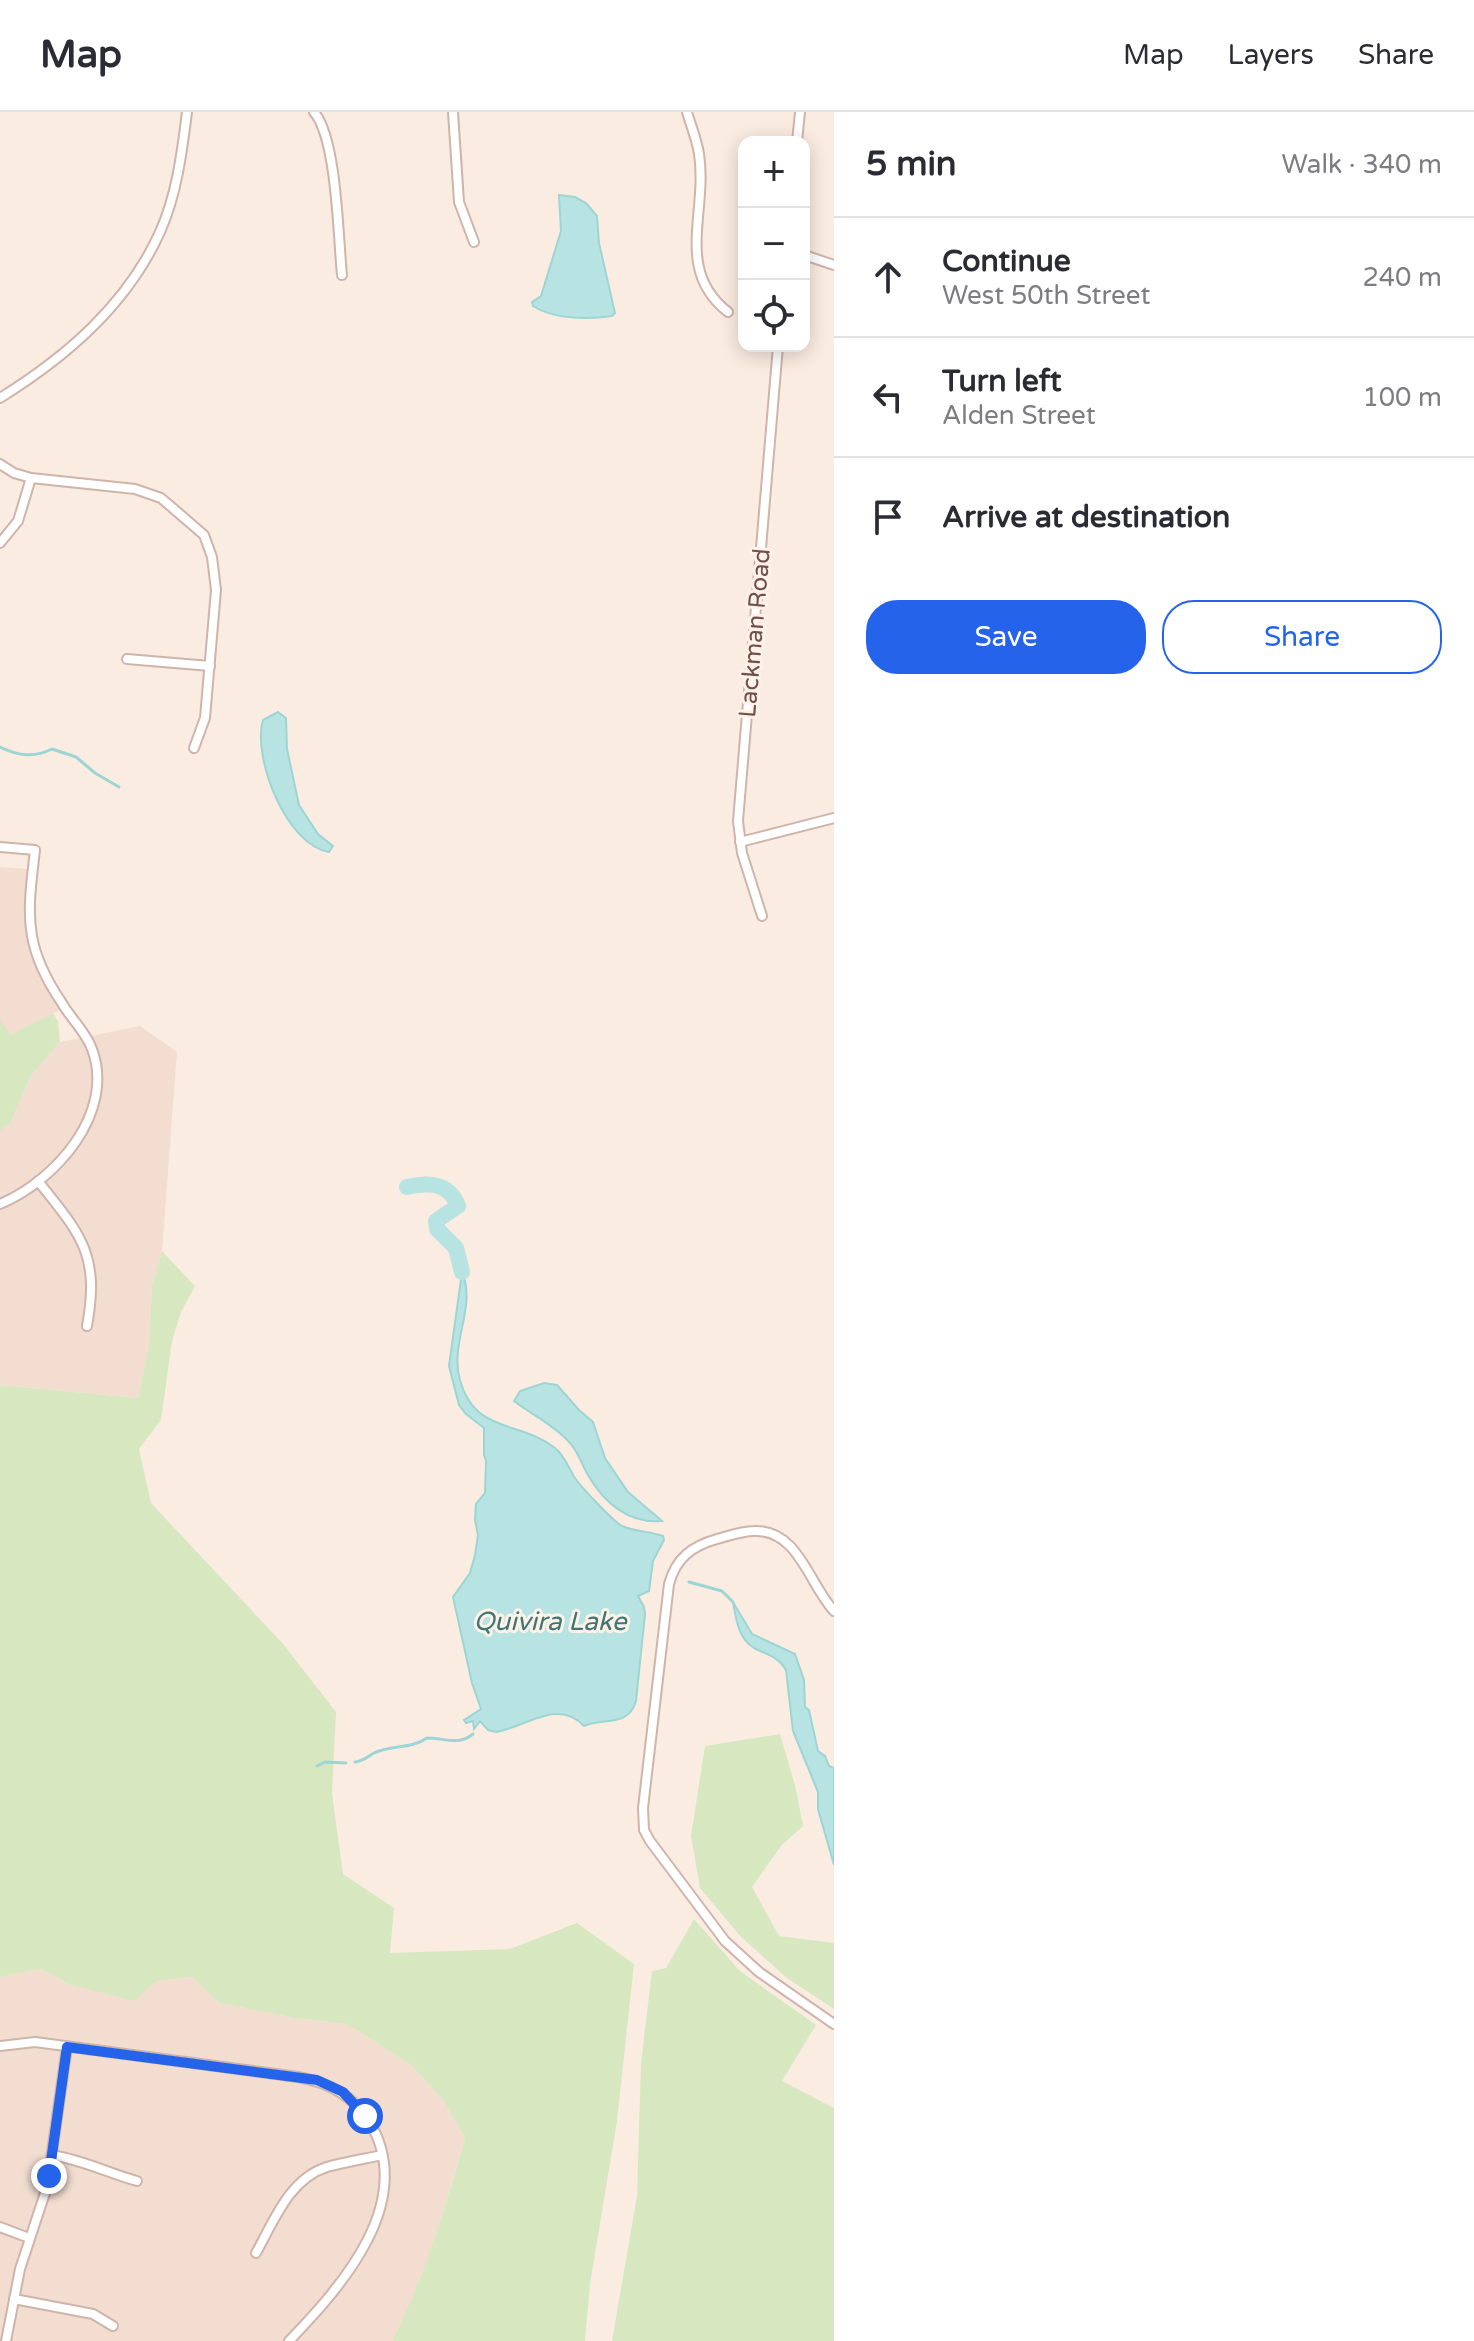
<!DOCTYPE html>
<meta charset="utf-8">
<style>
body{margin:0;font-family:"Varela Round",sans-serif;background:#f2f2f3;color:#2b2b33}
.controls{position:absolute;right:24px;top:24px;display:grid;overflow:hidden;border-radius:16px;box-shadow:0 4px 20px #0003}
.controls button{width:72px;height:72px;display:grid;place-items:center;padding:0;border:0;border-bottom:2px solid #e1e1e2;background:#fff;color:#2b2b33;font:40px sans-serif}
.stop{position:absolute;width:24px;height:24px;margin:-18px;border:6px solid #2563eb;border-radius:50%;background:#fff}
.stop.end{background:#2563eb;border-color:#fff;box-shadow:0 2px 8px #0008}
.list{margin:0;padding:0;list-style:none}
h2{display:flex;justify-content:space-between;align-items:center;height:104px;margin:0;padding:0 32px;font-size:34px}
h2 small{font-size:26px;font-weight:400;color:#7c7c81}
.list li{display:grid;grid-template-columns:52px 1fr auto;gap:24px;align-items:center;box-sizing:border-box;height:120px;padding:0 32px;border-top:2px solid #e1e1e2}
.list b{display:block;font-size:30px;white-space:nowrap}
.list p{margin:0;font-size:26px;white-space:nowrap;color:#7c7c81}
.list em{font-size:26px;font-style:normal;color:#7c7c81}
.actions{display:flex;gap:16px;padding:24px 32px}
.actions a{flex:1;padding:18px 0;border:2px solid #2563eb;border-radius:32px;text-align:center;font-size:28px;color:#2563eb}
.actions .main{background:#2563eb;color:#fff}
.icon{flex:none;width:44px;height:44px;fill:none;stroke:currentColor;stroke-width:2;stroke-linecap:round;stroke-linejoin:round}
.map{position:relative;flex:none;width:834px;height:2229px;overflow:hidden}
header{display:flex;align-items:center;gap:48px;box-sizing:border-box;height:112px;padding:0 40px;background:#fff;border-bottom:2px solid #e1e1e2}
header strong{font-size:38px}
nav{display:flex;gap:44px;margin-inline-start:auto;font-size:28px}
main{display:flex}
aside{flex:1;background:#fff}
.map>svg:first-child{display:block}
.residential{fill:#f2ddd0}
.green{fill:#d7e8c1}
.water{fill:#b7e3e2;stroke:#9dd5d4;stroke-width:2}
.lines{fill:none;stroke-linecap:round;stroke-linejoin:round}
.stream{stroke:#9dd5d4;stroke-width:3}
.river{stroke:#b7e3e2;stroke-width:16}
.minor-casing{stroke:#ceb4ab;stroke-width:12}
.minor{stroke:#fff;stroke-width:8}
.route{stroke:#2563eb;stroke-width:10}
.labels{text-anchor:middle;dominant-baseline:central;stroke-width:6;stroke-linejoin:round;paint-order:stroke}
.street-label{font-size:24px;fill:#715049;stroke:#fef1e7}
.water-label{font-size:26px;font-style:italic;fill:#3e7676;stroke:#fef1e7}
</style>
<header>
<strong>Map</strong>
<nav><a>Map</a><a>Layers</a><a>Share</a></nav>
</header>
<main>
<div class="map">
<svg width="834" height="2229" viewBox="0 0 834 2229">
<rect width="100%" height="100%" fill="#fbece1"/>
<g class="residential">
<polygon points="0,755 29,757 29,826 36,852 60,898 10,924 0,908"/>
<polygon points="140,914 177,940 162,1139 152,1173 149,1232 138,1286 0,1273 0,1019 11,1010 30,965 60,930"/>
<polygon points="40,1857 71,1873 156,1869 192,1865 219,1891 295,1906 347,1912 411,1953 443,1988 465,2026 435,2128 407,2199 392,2229 0,2229 0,1865"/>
</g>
<g class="green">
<polygon points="53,901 58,909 60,930 30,965 11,1010 0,1019 0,908 11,923"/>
<path d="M162,1139L195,1174L181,1200L172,1229L161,1308L139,1337L151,1391L284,1533L336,1600L332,1681L343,1762L394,1796L390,1841L510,1837L577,1811L634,1852L617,2009L590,2172L585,2229H392C425,2164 445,2096 465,2026L443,1988L411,1953L347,1912L295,1906L219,1891L192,1865L156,1869L135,1889L71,1873L40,1857L0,1865V1273L138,1286L149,1232L152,1173Z"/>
<polygon points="780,1622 796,1677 803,1714 781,1734 752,1775 779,1824 834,1831 834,1897 787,1866 741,1825 700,1776 691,1724 705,1634"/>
<polygon points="694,1807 740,1859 816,1913 782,1969 834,1996 834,2229 612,2229 637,2084 641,1951 652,1859 666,1856"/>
</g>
<g class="water">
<path d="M559,83L575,85L586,91L597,104L599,131L615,201L612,204C587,208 553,207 533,194L532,190L541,184L561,119Z"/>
<path d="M278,600L286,606L287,637L299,693L318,722L333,734L329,740C286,733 252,645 263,608Z"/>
<path d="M462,1160C477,1195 449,1232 460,1268C475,1322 519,1308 555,1336C565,1344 568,1355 575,1366C580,1374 614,1410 622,1414C635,1420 650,1419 663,1424L664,1428L653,1449L649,1479L638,1484L644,1495L645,1502L636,1589C628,1616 604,1605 584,1614C558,1586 526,1615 496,1620L488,1618L480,1609L474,1617L473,1609L466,1611L464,1608L481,1597L472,1571L453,1485L470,1461L475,1443L478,1423L475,1408L476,1392L485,1381L486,1349L484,1343V1316L466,1302L459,1293L449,1254Z"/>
<path d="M544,1271L557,1273L579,1298L593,1310L605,1346L628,1380L662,1409C629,1412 604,1391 588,1363C581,1351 578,1339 569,1330C554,1313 532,1303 514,1289L520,1279Z"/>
<path d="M733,1490L752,1522L795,1542L804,1568L805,1595L809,1598L818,1639L825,1644L829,1654L834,1656V1753L818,1697V1680L793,1619L786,1558C778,1544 767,1543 754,1536C738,1526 736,1507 733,1490Z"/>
</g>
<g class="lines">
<g class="stream">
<path d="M0,635C19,644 34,646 52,637L76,645L95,661L119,675"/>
<polyline points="689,1470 722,1479 733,1490"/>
<path d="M355,1650C364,1649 367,1645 374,1641C391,1633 412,1637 427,1626C444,1626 459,1634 473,1622"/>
<polyline points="317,1654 325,1650 346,1651"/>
</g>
<path class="river" d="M407,1075C428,1070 449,1070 458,1094L436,1109L437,1117L456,1136L462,1160"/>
<defs>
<g id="minor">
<path d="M314,0C337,27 338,124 342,163"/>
<polyline points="453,0 459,90 474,130"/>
<path d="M687,0C691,14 697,28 699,42C708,100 674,158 728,200"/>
<polyline points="797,30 800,0"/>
<polyline points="804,143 834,153"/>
<path d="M0,286C66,245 127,193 160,120C177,82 182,40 187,0"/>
<polyline points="0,352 14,361 31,366 135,377 161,386 204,423 212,445 216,478 205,606 194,636"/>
<polyline points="0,431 18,409 31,366"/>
<polyline points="127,547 210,554"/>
<polyline points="740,730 834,706"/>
<path d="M0,735L35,738C32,766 27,796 32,824C36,847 49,872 62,891C71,907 86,920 92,937C116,1001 55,1069 0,1092"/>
<polyline points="762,804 742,741 738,709 778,234"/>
<path d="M38,1069C81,1123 100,1142 87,1214"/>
<path d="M834,1499C809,1472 798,1417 754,1419C742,1419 728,1424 717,1427C692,1434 676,1446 669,1472L643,1696L644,1718L650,1729L725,1829L759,1860L834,1912"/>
<path d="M0,1934L35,1930L298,1965C327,1970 352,1982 369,2009C418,2089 342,2174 289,2229"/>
<path d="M52,2043C83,2048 108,2061 137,2069"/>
<polyline points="0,2115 29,2126"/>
<path d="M256,2141C274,2109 289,2067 327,2055C345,2050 364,2047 382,2043"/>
<polyline points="14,2187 93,2202 113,2214"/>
<polyline points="6,2229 20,2157 47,2075 67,1935"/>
</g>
</defs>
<use href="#minor" class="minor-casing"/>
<use href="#minor" class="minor"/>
</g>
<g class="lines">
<polyline class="route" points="49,2064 67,1935 317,1968 343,1980 365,2004"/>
</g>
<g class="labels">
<g class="street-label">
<text transform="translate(755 521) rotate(-85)">Lackman Road</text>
</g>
<g class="water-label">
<text x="550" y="1509">Quivira Lake</text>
</g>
</g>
</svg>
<div class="controls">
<button>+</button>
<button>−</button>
<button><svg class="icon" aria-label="locate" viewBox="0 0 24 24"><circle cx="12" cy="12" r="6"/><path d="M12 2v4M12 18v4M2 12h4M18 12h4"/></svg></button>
</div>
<div class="stop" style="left:365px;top:2004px"></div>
<div class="stop end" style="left:49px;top:2064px"></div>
</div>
<aside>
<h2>5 min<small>Walk · 340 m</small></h2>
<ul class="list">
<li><svg class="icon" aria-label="ahead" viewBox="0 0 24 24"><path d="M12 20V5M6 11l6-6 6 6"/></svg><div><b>Continue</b><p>West 50th Street</p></div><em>240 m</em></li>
<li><svg class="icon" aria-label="left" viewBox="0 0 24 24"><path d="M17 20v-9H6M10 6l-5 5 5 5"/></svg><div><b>Turn left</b><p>Alden Street</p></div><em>100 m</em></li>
<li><svg class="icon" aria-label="arrive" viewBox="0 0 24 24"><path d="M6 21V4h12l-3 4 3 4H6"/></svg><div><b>Arrive at destination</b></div></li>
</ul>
<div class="actions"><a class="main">Save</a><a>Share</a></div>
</aside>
</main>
